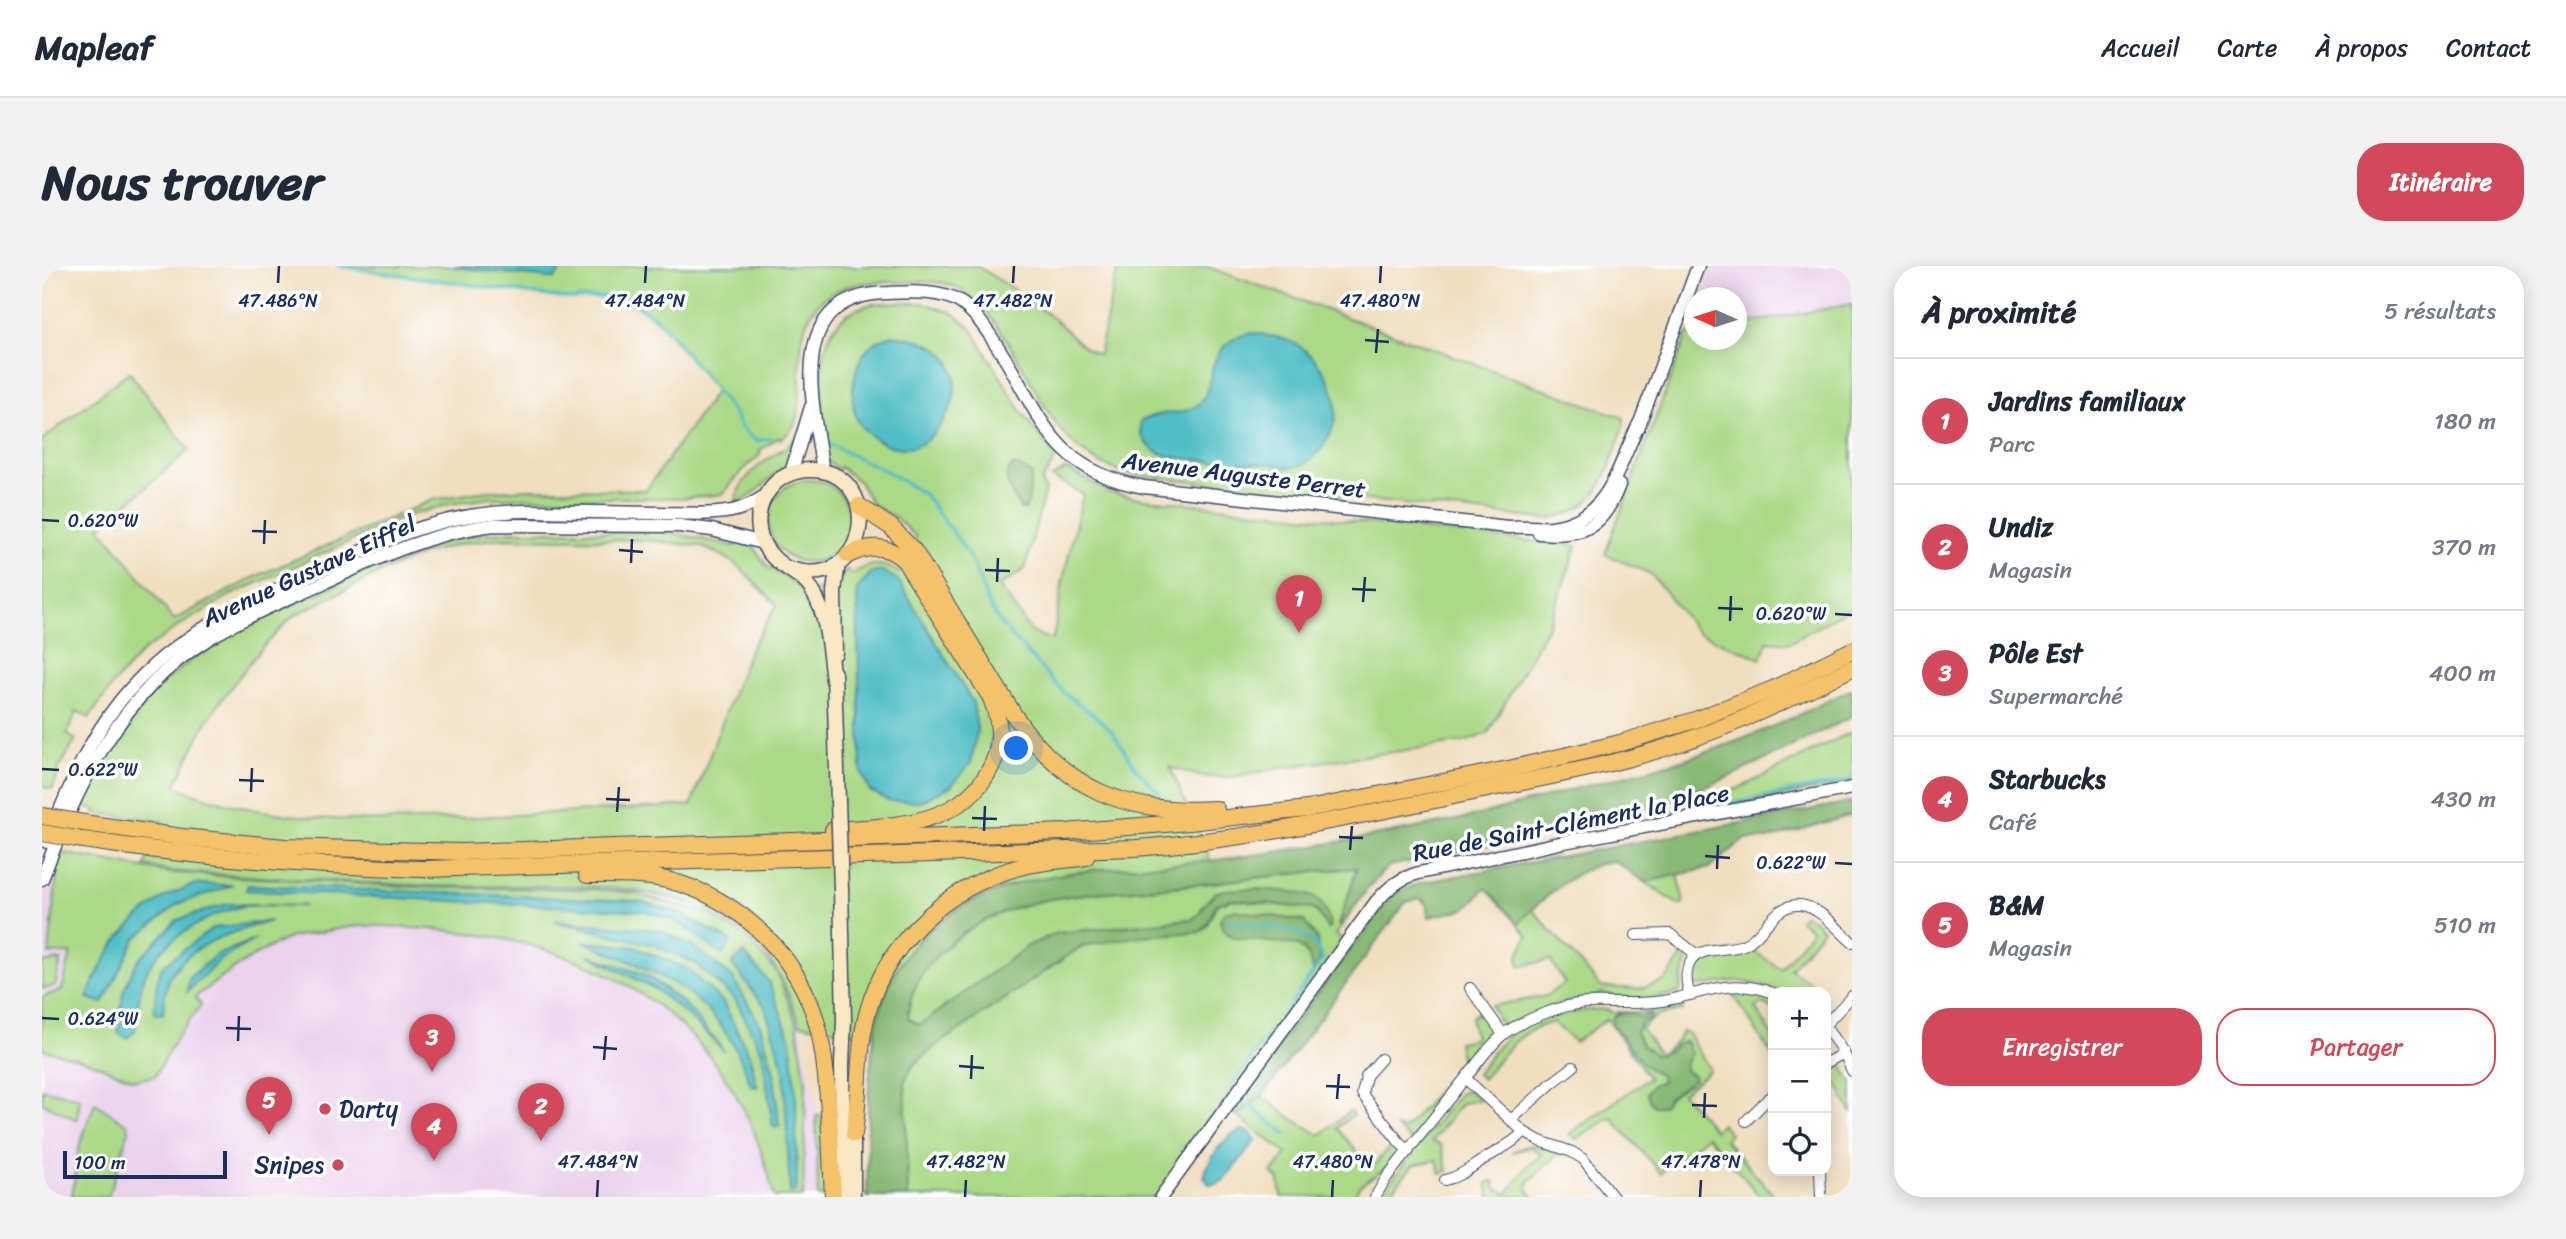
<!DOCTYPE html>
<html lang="fr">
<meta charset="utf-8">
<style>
body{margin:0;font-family:Sriracha,sans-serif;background:#f2f2f3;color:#1f2937}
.controls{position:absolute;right:21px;bottom:21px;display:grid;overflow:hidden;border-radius:14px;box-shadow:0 4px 18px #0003}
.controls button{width:63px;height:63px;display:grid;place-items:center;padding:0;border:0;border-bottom:2px solid #e0e1e3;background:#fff;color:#1f2937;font:35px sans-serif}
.compass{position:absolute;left:1642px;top:21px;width:63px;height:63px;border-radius:50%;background:#fff;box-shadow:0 4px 18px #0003;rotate:273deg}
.scale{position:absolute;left:21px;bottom:18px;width:164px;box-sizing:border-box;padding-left:7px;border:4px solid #1b2f5e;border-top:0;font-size:19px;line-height:24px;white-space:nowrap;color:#1b2f5e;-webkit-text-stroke:5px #fff;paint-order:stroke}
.you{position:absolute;left:975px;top:483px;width:24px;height:24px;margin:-18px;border:5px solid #fff;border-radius:50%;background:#1a73e8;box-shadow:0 0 0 10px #1a73e833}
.badge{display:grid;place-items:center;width:46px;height:46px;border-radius:50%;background:#d1495b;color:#fff;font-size:23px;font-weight:700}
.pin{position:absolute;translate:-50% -58px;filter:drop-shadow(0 2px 4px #0008)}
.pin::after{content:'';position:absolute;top:37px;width:24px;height:21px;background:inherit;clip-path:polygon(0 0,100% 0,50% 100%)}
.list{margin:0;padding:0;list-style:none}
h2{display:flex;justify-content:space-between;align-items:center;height:91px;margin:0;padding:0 28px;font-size:30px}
h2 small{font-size:23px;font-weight:400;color:#747a83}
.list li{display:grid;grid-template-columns:46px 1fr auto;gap:21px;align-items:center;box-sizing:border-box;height:126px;padding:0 28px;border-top:2px solid #e0e1e3}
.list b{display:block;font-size:26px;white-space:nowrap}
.list p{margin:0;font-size:23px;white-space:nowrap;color:#747a83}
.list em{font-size:23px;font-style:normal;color:#747a83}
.actions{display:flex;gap:14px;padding:21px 28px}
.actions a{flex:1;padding:16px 0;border:2px solid #d1495b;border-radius:28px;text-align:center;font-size:24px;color:#d1495b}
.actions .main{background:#d1495b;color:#fff}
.icon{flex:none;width:38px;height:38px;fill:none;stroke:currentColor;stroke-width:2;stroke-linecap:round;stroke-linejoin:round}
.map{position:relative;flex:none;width:1810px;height:931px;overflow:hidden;border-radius:28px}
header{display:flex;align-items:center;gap:42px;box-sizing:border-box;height:98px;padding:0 35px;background:#fff;border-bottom:2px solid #e0e1e3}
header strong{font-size:33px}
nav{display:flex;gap:38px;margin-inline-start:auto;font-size:24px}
.intro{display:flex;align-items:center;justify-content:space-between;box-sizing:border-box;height:168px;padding:0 42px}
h1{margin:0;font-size:49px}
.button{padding:18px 32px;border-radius:28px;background:#d1495b;color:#fff;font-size:24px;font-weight:700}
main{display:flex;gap:42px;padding:0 42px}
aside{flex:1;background:#fff;border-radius:28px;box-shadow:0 4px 18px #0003}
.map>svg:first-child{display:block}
.built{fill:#ebd1eb}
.green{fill:#abd987;stroke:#638472;stroke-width:2;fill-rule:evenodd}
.forest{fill:#88b974;stroke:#527469;stroke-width:2}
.water{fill:#4fbec5;stroke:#357692;stroke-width:2}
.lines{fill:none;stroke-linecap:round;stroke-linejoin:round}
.stream{stroke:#4fbec5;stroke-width:3.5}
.minor-casing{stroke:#3b496d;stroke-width:12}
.tertiary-casing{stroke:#3b496d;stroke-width:15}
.secondary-casing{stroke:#3b496d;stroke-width:17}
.trunk-casing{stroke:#3b496d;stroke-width:18}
.minor{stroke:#fff;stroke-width:10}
.tertiary{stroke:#fff;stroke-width:12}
.secondary{stroke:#fae7c3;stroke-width:14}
.trunk{stroke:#f3c26a;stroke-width:16}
.secondary-bridge-casing{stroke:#3b496d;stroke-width:17;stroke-linecap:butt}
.trunk-bridge-casing{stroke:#3b496d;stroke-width:18;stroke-linecap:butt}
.secondary-bridge{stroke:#fae7c3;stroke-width:14}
.trunk-bridge{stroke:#f3c26a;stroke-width:16}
.ticks{fill:none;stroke:#1b2f5e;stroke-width:2.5}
.poi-dot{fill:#d1495b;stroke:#fff;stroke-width:2.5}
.labels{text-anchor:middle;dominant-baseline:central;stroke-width:7;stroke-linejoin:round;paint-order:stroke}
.street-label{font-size:24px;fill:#1b2f5e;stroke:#fff}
.poi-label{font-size:24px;fill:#1b2f5e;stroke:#fff;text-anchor:start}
.ticks-label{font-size:18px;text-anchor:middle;fill:#1b2f5e;stroke:#fff;stroke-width:7;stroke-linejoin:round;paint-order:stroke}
</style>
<header>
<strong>Mapleaf</strong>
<nav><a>Accueil</a><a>Carte</a><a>À propos</a><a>Contact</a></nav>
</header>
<div class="intro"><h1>Nous trouver</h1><a class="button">Itinéraire</a></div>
<main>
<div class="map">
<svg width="1810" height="931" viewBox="0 0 1810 931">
<rect width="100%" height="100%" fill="#fff"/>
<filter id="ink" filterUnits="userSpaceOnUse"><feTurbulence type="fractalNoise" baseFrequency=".0143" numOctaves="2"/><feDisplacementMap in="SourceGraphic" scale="14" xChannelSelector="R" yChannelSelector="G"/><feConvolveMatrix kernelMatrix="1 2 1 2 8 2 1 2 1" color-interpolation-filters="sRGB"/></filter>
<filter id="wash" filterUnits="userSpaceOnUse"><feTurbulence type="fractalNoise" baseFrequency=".00686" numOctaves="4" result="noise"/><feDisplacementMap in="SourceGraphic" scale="28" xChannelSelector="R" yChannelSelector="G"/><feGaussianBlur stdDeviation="1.57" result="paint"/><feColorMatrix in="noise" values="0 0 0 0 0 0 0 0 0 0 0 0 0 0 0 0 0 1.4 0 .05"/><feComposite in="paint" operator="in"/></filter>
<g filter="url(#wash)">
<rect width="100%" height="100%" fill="#f0debf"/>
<g class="built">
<polygon points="1671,0 1810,0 1810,38 1695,59 1694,32 1659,32"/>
<polygon points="0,582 127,605 216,611 394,620 548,621 591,624 630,632 670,647 705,668 738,705 758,758 777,853 784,931 0,931"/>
</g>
<g class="green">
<path d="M296,0H935C962,17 988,34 1013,54C1028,66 1038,82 1057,89L1076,0H1163L1582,152V158C1567,204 1559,247 1502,253L1092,209C1066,203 1042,191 1024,170C985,128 957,23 895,16C881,15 867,16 853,16C812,15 772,21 761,68C757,85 758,104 758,121C757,142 758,160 739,173L737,171L717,185L719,188L699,206L681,228L642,232H448L408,238L364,250L189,329L135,361L100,386L73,416L47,452L35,445L25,468L34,474L17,502L11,523L0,521V174L87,106L147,184L58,261L132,354L213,311L390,234L437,226L487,223L604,224L674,125L616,54L584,33L574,30L532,33Z"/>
<path d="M881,37L911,47L929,62L979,145L1014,192L999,216L1003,223L983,303L957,320L990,367L1011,374L1021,314L1041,228L1010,211L1025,203L1067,226L1096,232L1535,280L1506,360L1446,467L1423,476L1243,501L1185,512L1157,510L1128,501L1169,595C1029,612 868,591 832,770L758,758C745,724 734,693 705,668C626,603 487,624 391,620C303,616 215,611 127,605L103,600L120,555L53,547L54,544L37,540L46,521L79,465L113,424L145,397L194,365L362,287L421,270L471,265L626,266L693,280L694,276L711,280L726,301L750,316L763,328L798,316L804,303L809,308C827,298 839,294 857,307L874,271L854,252L830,238L817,216L798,201L797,204L783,193C785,142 758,51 831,38C847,35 865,37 881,37ZM908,96C919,126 912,141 893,166ZM460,272L602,274L658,280L681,290L696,300L735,339L707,385L649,539C590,543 532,546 474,549C363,556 238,564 133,520L162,460L180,433L218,384L251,350L335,308L383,287L423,277ZM856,315L931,437L935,464L909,520L879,535Z"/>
<polygon points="1810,38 1810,341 1747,377 1725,375 1719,393 1655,366 1609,308 1563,288 1645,68 1652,67 1652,74 1694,74 1695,59"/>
<path d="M754,171L745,200C725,211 715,231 694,237C695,216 715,200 732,189C740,183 749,180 754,171Z"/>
<circle cx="767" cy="255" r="41"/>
<path d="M1810,466V517L1598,557C1622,545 1650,542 1674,532C1721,513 1764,487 1810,466Z"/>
<path d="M21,587L128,607L392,622L548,623L592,627L669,649L703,670L735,706L755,758L764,816L761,931H732C692,748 550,671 373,662C356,661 338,659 320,660C305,660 289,665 273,667C265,669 255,669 247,672C213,686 183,709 153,731L159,739L134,772L113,810L93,814L43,794L0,783V731L20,724L29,687L7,688L16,597Z"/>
<path d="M1315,602L1297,659H1301L1294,668L1310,681L1188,845L1120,931H866L863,814L872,798L895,779L1028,688C1064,666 1116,669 1158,666L1165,659L1174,639L1189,633L1270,643L1275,646L1286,662L1282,641L1201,623L1161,639L1156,650L1150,653L1015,667L986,680L885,754L877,759L866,752C866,731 877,709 891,694C956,622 1051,629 1140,620C1198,614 1256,606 1315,602Z"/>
<polygon points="1636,607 1642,639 1637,639 1603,616"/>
<polygon points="1490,643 1559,721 1596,723 1623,715 1642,687 1645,694 1637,727 1601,734 1559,727 1549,732 1510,740 1462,759 1454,752 1456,751 1449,740 1504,730 1523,717 1508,694 1478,700 1476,690 1486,670 1476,658"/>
<path d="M1762,648L1771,653L1781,663L1748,703L1765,714L1775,726C1765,726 1752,728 1742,726C1725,723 1711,715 1693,715C1681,714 1659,723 1650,719L1649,710H1654L1656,703L1652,701C1663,686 1689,688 1707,682L1739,703L1770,664L1758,654Z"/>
<polygon points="19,694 13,720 0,723 0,697"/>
<polygon points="1704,723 1731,731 1731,742 1721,738 1714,742 1731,771 1730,789 1690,727"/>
<path d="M1638,740L1641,744L1614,750L1599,762L1617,788L1636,775L1640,765L1646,767L1668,804L1640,827L1672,864L1680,858L1688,868L1683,874L1733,931H1719L1665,870L1619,907L1569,851L1535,873L1527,868L1607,812L1565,753L1533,776L1511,756C1477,764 1461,787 1441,813L1435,808C1444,796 1452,783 1463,773C1489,749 1532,744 1566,743L1567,746H1607Z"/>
<polygon points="1439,743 1453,765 1451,773 1369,875 1355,862 1363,863 1419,798 1416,776 1433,773 1429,752"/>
<polygon points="1800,800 1810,816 1810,848 1788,805"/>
<polygon points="0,823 38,832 35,854 0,837"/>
<polygon points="1425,824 1439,834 1420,837 1390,875 1399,879 1406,905 1399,908 1395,894 1371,899 1350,924 1361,931 1340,931 1348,916 1417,828"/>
<polygon points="1220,830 1249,852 1278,869 1308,845 1311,849 1295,862 1324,897 1333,898 1350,879 1358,888 1355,894 1317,920 1312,931 1239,931 1237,914 1230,907 1245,888 1195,850"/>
<polygon points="53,837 86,859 87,864 66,931 30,931 37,881"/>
<polygon points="774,850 780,850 786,931 776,931"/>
<polygon points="1487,879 1495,879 1518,887 1486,916 1485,923 1491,931 1448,931 1445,917 1452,915 1454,922 1465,928 1486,900 1499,889 1490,881 1470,886"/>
</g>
<g class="forest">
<path d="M970,200H976L990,208L986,236L983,243L978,242C972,230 957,212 970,200Z"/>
<path d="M1810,423V451C1760,473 1712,502 1661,522C1560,560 1451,577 1346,600L1326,622L1301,658L1297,659L1315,602C1256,606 1198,614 1139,620C1051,629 956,622 891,694C877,709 866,731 866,752L877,759L885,754L986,680L1015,667L1150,653C1162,647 1162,633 1175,626C1189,620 1260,624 1273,632C1283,638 1285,650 1289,660L1286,663L1275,646L1270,643L1189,633L1174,639L1165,658L1158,666L1098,670L1040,680L895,779L872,798L863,814L866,931H825C827,859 818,746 865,688C944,590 1078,607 1190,592C1267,582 1343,569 1419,553C1456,545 1492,534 1528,524C1582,510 1637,497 1690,477C1731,462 1771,442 1810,423Z"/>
<path d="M1810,536V549L1726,573H1703L1667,602L1603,616L1572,595C1536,599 1500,633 1476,658L1444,622L1423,643L1387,651L1384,638L1378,632L1364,636L1220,830L1195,850L1188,845L1314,676L1353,627L1378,617Z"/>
<path d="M1192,644L1262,655L1275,673L1278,694L1271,704L1265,687L1255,679L1194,672C1185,668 1180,664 1178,654L1183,646Z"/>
<path d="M1575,748H1591L1598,751L1609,748L1608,753L1600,756L1594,766L1601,780L1615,790C1626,787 1633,779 1644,775L1649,787L1643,798V804L1651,810L1652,813L1626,832L1621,840H1612L1608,836L1605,827L1610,819L1620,815L1619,810L1602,799L1571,759L1570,752Z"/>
</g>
<g class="water">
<polygon points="405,0 521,0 513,13"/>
<path d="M1213,67C1227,70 1243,71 1256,79C1276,92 1294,118 1294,143C1294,166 1276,196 1252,201C1244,203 1237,200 1230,198C1204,196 1136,196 1116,186C1103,179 1096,169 1099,155C1117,142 1144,154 1160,134C1166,127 1167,117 1169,108C1174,83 1188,69 1213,67Z"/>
<path d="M851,69C861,71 872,72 882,76C916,88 920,124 903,152C887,179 867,191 837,175C828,170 819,163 815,153C806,132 812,97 827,81C834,74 842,72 851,69Z"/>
<polygon points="841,305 856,314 931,437 935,464 929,497 909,520 879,535 848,535 828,525 819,505 815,323 829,307"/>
<path d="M153,618L191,619L136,638L93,673L61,737L45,732C61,690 78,664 114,637C124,628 140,624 153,618Z"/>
<polygon points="206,619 598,635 637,647 689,675 681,689 634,655 603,645 204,624"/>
<path d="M185,638L263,640C244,640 223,638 204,640C173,644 126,671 109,698C96,717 96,743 93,765L85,772L76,767L81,726L95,695L135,654Z"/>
<path d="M229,655C193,665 150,676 128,710C122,719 123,737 121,748L112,747L115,716L120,700L171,662Z"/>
<polygon points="512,655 618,664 654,682 691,712 718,758 732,807 737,861 731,860 720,786 693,733 653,697 609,678"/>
<polygon points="214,673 178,694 145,726 147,712 174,689"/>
<path d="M540,675L593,681L644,702L681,736L708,790L715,821L709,820C679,727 622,710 540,675Z"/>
<polygon points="702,687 727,716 749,774 754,831 755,926 748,927 742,804 723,741 690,698"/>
<polygon points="547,689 606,710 644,739 682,785 644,748 613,723"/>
<path d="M1200,864L1209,867L1214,874L1182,914L1175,918H1167L1162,911C1166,894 1183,868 1200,864Z"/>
</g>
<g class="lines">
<g class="stream">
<polyline points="296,0 514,31 532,33 575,30 602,44 616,54 635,76 691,146 699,161 709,171 715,175 728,172"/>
<polyline points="784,177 842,204 882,228 916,273 931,297 946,337 958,357 1022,427 1056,452 1071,467 1096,505 1118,527"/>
<polyline points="1614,552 1810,514"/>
<polyline points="1185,656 1251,664 1271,675 1281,693 1187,823"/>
<polyline points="1201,835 1244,868"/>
</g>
</g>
</g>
<g filter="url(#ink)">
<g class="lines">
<defs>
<g id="minor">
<polyline points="1594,669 1628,668 1655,689"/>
<polyline points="1428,722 1461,768"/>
<path d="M1648,729C1643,716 1642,698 1655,689C1668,680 1692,686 1707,676C1724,665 1734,637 1758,639C1778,641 1795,663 1810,676"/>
<polyline points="1784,758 1810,730"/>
<polyline points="1784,762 1802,787 1810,805"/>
<polyline points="1339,793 1324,810 1320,828 1358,877 1367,885"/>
<polyline points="1784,797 1802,787"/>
<polyline points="1424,813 1482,866 1498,875 1530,886 1541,893 1571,931"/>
<polyline points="1469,854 1510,817 1531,801"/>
<polyline points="1704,855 1731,828"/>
<polyline points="1778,905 1779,931"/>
<path d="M1403,914C1420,910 1429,901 1444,892C1458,883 1470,878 1482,866"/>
<path d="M1333,931L1345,911L1444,786C1450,780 1456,772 1463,767C1481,754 1522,738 1544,737C1569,736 1595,739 1620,735C1661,728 1689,711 1731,727"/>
</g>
<g id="tertiary">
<polyline points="1596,162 1656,0"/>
<path d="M781,206C771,136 741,29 846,27C869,26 899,24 919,37C935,48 945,65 956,81C1000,151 1010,205 1102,221L1466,261C1480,260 1495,262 1509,261C1569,254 1575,199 1598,156"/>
<polyline points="749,207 769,141"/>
<path d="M1497,267C1541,271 1561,262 1577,219"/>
<path d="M5,576C25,527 44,477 78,435C129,371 193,344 266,310C344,274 398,245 487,245C530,246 573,246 615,247C641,247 670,250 694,244C705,241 714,236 723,230"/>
<path d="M0,613C36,519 77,428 166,373C203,350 243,334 281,317C337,291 390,266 452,259L637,260L670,264L721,277"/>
<path d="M1119,931L1334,636C1346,622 1358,612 1377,607L1522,576L1810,522"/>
</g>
<g id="secondary">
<path d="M749,303C829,329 845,201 766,204C751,205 737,211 728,223C712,243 712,272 731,291C744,305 761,308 771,326C786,351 787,385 791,414"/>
<polyline points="793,387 792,325 796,298"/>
<polyline points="792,407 796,535"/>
<polyline points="799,623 802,754 800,798 801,931"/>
<polyline points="811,857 811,931"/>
</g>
<g id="trunk">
<path d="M817,240L849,261L872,285L972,449C1023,524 1085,549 1174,543"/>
<polyline points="42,557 140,571 243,581 419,586 1023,566 1148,556 1265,543 1471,502 1578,477 1653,454 1731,423 1810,384"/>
<path d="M791,564C850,560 921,561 950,499C961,476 958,455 949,432L862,294C844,278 827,279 806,289"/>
<path d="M35,573C150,591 265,600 381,603L1094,582C1197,574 1297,554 1398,533C1460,519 1523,509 1584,493C1663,473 1738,438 1810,402"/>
<path d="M545,609C571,609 599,608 625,614C698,632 759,691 777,765C788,815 788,880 791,931"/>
<path d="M812,868C817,835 816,801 821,767C835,682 903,618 986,599C1005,595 1025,594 1044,591"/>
</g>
</defs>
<use href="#minor" class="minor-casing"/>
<use href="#tertiary" class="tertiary-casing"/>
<use href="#secondary" class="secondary-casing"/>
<use href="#trunk" class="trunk-casing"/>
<use href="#minor" class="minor"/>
<use href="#tertiary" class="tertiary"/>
<use href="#secondary" class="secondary"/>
<use href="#trunk" class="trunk"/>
<defs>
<polyline id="secondary-bridge" points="796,535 799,623"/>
<g id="trunk-bridge">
<polyline points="0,550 42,557"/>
<polyline points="0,567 35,573"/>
</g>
</defs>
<use href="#secondary-bridge" class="secondary-bridge-casing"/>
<use href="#trunk-bridge" class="trunk-bridge-casing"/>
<use href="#secondary-bridge" class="secondary-bridge"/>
<use href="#trunk-bridge" class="trunk-bridge"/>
</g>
</g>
<path class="ticks" d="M236,17L237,0M603,17L604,0M971,17L972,0M1338,17L1339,0M1323,74L1347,76M1334,87L1336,63M0,254L17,255M210,265L235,266M222,278L223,254M577,284L601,286M589,297L590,273M943,304L968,305M955,316L956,292M1310,323L1334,324M1321,336L1323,311M1676,342L1701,343M1793,348L1810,349M1688,355L1689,330M0,503L17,504M197,514L222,515M209,526L210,502M564,533L588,534M575,546L577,521M930,552L955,553M942,565L943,540M1297,571L1321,572M1308,584L1310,560M1663,590L1688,592M1793,597L1810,598M1675,603L1676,579M0,752L17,753M184,762L209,763M196,775L197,750M551,781L575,783M562,794L564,770M917,800L942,802M929,813L930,789M1284,820L1308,821M1295,833L1297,808M1650,839L1675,840M1662,852L1663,827M555,931L556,914M923,931L924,914M1290,931L1291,914M1658,931L1659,914"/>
<g class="poi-dot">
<circle cx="283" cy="843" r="7"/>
<circle cx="296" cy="899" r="7"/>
</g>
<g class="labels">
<g class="street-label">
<text transform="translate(1202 209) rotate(7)">Avenue Auguste Perret</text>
<text transform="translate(267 305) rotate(-25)">Avenue Gustave Eiffel</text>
<text transform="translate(1529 557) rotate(-11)">Rue de Saint-Clément la Place</text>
</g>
<g class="poi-label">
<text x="297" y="843">Darty</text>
<text x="282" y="899" text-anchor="end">Snipes</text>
</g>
</g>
<g class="ticks-label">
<text x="236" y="41">47.486°N</text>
<text x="603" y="41">47.484°N</text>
<text x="971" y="41">47.482°N</text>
<text x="1338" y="41">47.480°N</text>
<text x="61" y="261">0.620°W</text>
<text x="1749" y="354">0.620°W</text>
<text x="61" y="510">0.622°W</text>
<text x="1749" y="603">0.622°W</text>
<text x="61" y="759">0.624°W</text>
<text x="556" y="902">47.484°N</text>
<text x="924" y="902">47.482°N</text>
<text x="1291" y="902">47.480°N</text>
<text x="1659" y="902">47.478°N</text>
</g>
</svg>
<div class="controls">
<button>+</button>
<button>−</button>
<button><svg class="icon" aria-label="locate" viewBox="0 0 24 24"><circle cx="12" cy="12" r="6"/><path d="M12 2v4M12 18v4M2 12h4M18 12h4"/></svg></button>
</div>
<svg class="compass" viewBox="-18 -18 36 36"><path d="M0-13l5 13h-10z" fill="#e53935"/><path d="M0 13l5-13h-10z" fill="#747a83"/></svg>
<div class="scale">100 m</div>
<div class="you"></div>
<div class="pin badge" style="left:1257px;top:367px">1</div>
<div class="pin badge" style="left:499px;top:875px">2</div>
<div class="pin badge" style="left:390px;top:806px">3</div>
<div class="pin badge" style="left:392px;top:895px">4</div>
<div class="pin badge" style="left:227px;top:869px">5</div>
</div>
<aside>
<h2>À proximité<small>5 résultats</small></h2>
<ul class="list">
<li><span class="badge">1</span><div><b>Jardins familiaux</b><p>Parc</p></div><em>180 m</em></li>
<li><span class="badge">2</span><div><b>Undiz</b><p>Magasin</p></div><em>370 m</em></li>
<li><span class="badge">3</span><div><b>Pôle Est</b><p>Supermarché</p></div><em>400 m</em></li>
<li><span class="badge">4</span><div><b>Starbucks</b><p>Café</p></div><em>430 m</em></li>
<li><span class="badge">5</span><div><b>B&amp;M</b><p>Magasin</p></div><em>510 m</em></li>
</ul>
<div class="actions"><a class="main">Enregistrer</a><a>Partager</a></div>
</aside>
</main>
